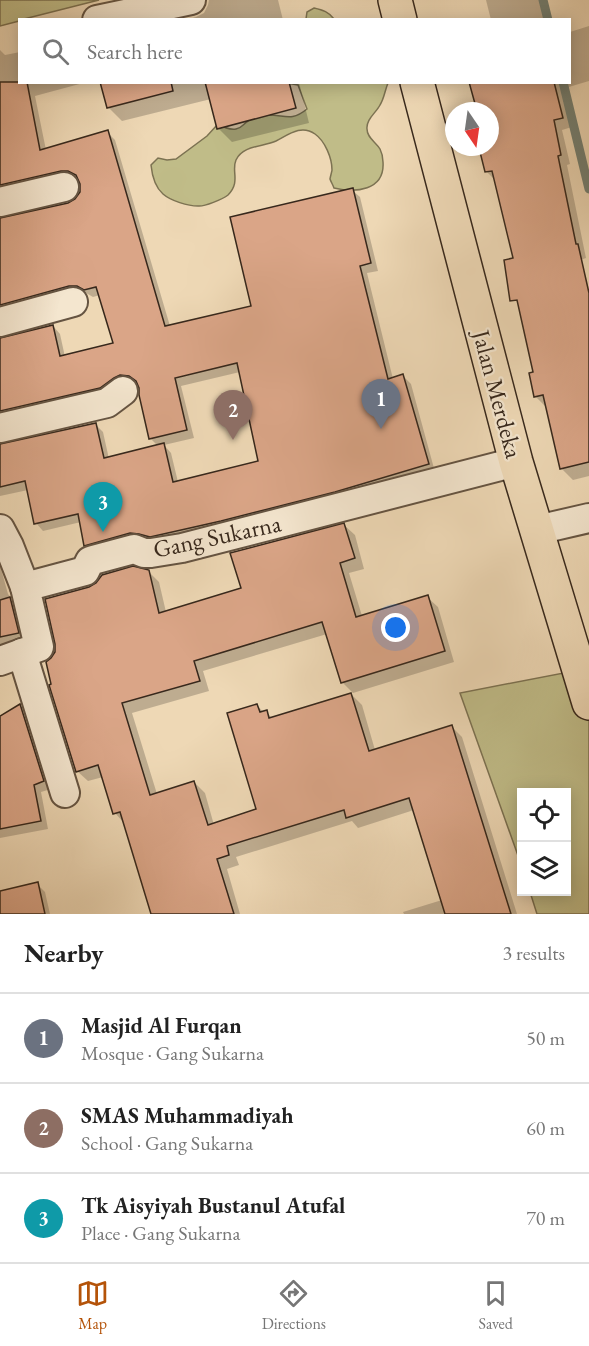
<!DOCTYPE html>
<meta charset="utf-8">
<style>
body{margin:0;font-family:"EB Garamond",serif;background:#f2f2f2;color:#222}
.controls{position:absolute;right:18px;bottom:18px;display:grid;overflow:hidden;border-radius:0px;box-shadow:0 3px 15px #0003}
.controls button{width:54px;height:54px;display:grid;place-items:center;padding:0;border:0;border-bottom:2px solid #e0e0e0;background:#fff;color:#222;font:30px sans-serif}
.compass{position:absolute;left:445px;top:102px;width:54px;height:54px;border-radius:50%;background:#fff;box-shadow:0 3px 15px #0003;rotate:167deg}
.you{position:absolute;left:396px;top:628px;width:21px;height:21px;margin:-15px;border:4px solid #fff;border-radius:50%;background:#1a73e8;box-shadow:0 0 0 9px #1a73e833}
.badge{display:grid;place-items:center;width:39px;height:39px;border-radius:50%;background:#b45309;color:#fff;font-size:20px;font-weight:700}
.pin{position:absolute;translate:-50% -50px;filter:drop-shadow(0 2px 3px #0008)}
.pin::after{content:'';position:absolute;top:32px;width:21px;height:18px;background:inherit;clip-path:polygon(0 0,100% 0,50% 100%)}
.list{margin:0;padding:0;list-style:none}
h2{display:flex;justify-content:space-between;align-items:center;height:78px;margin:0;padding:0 24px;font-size:26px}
h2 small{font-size:20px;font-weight:400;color:#767676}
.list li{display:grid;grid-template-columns:39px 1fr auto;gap:18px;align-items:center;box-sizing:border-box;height:90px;padding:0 24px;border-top:2px solid #e0e0e0}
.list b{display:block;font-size:22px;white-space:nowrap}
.list p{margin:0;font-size:20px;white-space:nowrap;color:#767676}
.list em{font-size:20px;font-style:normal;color:#767676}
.icon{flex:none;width:33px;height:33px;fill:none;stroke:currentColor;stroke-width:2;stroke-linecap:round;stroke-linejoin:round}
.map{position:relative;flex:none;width:589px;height:914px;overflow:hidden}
.search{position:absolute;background:#fff;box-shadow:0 3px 15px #0003;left:18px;right:18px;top:18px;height:66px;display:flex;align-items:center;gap:15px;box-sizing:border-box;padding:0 21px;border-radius:0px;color:#767676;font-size:22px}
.sheet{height:348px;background:#fff}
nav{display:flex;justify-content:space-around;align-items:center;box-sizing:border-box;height:84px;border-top:2px solid #e0e0e0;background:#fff;font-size:16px;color:#767676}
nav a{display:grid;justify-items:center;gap:3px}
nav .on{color:#b45309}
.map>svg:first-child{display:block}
.green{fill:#c0bc88;stroke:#7c7252;stroke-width:1.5}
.shadow{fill:#0003;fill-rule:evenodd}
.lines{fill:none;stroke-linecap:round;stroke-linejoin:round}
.stream{stroke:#728074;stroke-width:9}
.building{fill:#daa587;stroke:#37281c;stroke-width:1.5}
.street-casing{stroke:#655442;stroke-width:32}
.primary-casing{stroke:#37281c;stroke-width:36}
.street{stroke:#f4e6cf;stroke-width:28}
.primary{stroke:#eed8b5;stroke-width:33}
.labels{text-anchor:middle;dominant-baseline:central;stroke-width:4.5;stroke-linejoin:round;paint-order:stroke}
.street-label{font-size:24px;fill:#37281c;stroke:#f4e6cf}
</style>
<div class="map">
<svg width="589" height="914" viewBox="0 0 589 914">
<rect width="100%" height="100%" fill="#eed8b5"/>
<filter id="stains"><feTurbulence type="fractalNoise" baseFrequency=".00333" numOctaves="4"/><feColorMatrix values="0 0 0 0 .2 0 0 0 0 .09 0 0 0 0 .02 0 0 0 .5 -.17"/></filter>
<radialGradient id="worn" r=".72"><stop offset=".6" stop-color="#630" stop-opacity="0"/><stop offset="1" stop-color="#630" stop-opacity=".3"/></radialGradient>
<g class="green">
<polygon points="0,0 99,0 24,19 20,20 19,21 0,26"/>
<path d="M314,8C323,10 329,12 334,19H306L307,12Z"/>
<path d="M287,83H388C385,90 384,99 380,105C376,113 366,119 367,129C367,138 376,142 380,149C382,153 383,158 383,162C385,191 355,193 334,188C333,185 331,182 330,179C330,178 332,171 332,170C332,158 325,141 315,134C301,124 288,135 276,141C263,147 243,145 236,160C231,171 241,182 228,195C223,199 204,207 198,206C188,206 171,201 163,194C155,187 152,175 151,165L158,158L167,160L176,159L207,136L218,124C223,127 230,130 236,129C242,128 243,124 248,121C251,118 261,116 266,115C284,114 290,123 307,109L298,85Z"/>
<polygon points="579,670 589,703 589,914 537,914 530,892 566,892 566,792 522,792 521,864 460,693"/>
</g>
<g class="shadow">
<polygon points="209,0 278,0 283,20 186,20 196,17 204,13 208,5"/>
<polygon points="486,0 542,0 547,20 491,20"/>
<polygon points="589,26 589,81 562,89 572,127 562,130 570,164 567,165 586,258 526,279 496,181 487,172 480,149 490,147 490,111 478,111 472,87 468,82 570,82 570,32"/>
<path d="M0,50L5,55L20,52V82H87L35,96L46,150L107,132L115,140L170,326L252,307L352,190L360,197L378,271L367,273L393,379L403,376L411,384L435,472L343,499L93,553L85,545L81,522L43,531L36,523L28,490L0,496V445L95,424L103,432L109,459L158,446L151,439L140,395L139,383L130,382L0,422V339L53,326L60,334L65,357L115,344L100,295L93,297L86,293H77L0,316V219L69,204L76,201L81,193L82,184L78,179L69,178L0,195ZM240,372L260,462L178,482L171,453L164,445L194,438L181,386Z"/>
<polygon points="102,82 299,82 309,123 232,142 218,128 211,99 122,121 108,107"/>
<polygon points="587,288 589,290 589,476 573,480 561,468 548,409 536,397 530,374 535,373"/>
<polygon points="344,525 355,535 364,569 349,573 362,616 427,597 438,607 454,662 353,693 342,682 327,634 203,671 209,691 132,713 157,794 194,782 205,793 214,825 258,810 257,705 264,713 266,712 273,719 351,694 362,705 375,750 452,727 462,737 517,914 404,914 403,912 442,900 414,810 358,828 352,821 236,857 239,865 227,869 240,914 152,914 124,823 115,813 103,777 88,781 77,771 148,571 159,582 166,612 242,589"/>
<polygon points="0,565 8,594 18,607 26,640 0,647"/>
<polygon points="20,705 28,713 51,789 41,792 48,829 0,838 0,717"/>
<polygon points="37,884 45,892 50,914 0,914 0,893"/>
</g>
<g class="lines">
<g class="stream">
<polyline points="543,0 548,20"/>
<polyline points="563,82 589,189"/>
</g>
</g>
<g class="building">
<polygon points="0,82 27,82 40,150 108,130 165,326 251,306 230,217 353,188 371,263 360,266 388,379 403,374 429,464 335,492 221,521 150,537 139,534 130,533 84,546 78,514 34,524 25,481 0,487 0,444 96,423 104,458 164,443 173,482 258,461 237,363 175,378 187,430 149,439 139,395 139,388 136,381 129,376 120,375 114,378 100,388 0,411 0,338 53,325 60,356 113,343 96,287 84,290 77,286 69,286 0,305 0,218 68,203 75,199 80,192 80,184 76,175 68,171 61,171 0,185"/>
<polygon points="100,82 171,82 173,91 107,108"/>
<polygon points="205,82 289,82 296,108 217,129"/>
<polygon points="469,82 554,82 563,118 554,120 561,155 558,156 576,244 578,244 589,293 589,462 560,469 543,395 534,397 529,373 533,372 517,300 510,301 504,260 513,258 492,171 485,172 479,148 490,147 490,111 477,111"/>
<polygon points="344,523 355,558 340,563 356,617 428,595 445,651 341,683 322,622 194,661 200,681 122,703 150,795 194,781 208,825 256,809 227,713 257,704 260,712 267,710 269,718 351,693 369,751 452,725 511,914 445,914 409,798 346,818 344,810 227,846 229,855 217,859 234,914 151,914 120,812 113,814 98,765 76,772 49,685 51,684 46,662 51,658 55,652 55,644 45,599 89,587 96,583 102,575 133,566 149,570 159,613 241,588 230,553"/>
<polygon points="10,597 19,633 0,637 0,600"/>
<polygon points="20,704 44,781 34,785 41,821 0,829 0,716"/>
<polygon points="38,882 45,914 0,914 0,891"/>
</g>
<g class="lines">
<defs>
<g id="street">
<polyline points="97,20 191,0"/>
<polyline points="0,202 64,187"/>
<polyline points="0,322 73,302"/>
<polyline points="0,428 107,403 123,391"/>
<polyline points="0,529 9,546 25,587"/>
<polyline points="537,530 589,518"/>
<polyline points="22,653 65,793"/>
<polyline points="0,661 39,647 25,587 85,571 90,561 93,560 134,549 144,553 151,553 182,548 516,462"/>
</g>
<g id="primary">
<polyline points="395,0 400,20"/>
<polyline points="417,82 516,462 589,703"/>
</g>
</defs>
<use href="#street" class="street-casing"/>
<use href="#primary" class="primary-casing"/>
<use href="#street" class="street"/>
<use href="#primary" class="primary"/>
</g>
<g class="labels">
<g class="street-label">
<text transform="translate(498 394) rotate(75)">Jalan Merdeka</text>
<text transform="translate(217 536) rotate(-12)">Gang Sukarna</text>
</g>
</g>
<rect width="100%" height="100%" filter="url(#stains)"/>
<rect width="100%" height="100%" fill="url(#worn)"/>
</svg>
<div class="controls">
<button><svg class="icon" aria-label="locate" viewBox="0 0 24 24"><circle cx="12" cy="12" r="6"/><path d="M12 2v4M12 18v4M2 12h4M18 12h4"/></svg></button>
<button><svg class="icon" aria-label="layers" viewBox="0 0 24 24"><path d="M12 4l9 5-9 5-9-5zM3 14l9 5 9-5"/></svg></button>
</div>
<svg class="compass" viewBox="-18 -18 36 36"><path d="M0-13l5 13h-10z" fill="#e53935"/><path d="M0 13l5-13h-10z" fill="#767676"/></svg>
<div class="you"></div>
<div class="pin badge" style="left:381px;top:429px;background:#6b7280">1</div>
<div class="pin badge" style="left:233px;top:440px;background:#8d6e63">2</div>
<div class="pin badge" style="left:103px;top:532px;background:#0f9aa8">3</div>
<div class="search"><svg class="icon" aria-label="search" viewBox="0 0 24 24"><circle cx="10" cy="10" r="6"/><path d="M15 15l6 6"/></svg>Search here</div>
</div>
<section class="sheet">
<h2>Nearby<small>3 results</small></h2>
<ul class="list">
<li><span class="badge" style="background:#6b7280">1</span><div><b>Masjid Al Furqan</b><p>Mosque · Gang Sukarna</p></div><em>50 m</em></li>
<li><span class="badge" style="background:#8d6e63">2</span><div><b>SMAS Muhammadiyah</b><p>School · Gang Sukarna</p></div><em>60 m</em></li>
<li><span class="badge" style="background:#0f9aa8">3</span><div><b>Tk Aisyiyah Bustanul Atufal</b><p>Place · Gang Sukarna</p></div><em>70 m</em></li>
</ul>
</section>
<nav>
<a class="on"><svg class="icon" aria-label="map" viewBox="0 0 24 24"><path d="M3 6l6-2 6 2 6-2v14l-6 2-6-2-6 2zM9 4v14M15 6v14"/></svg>Map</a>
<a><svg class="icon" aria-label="directions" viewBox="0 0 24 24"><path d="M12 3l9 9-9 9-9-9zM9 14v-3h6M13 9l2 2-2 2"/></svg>Directions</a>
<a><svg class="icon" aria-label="saved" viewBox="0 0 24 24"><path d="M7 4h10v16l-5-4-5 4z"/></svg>Saved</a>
</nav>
